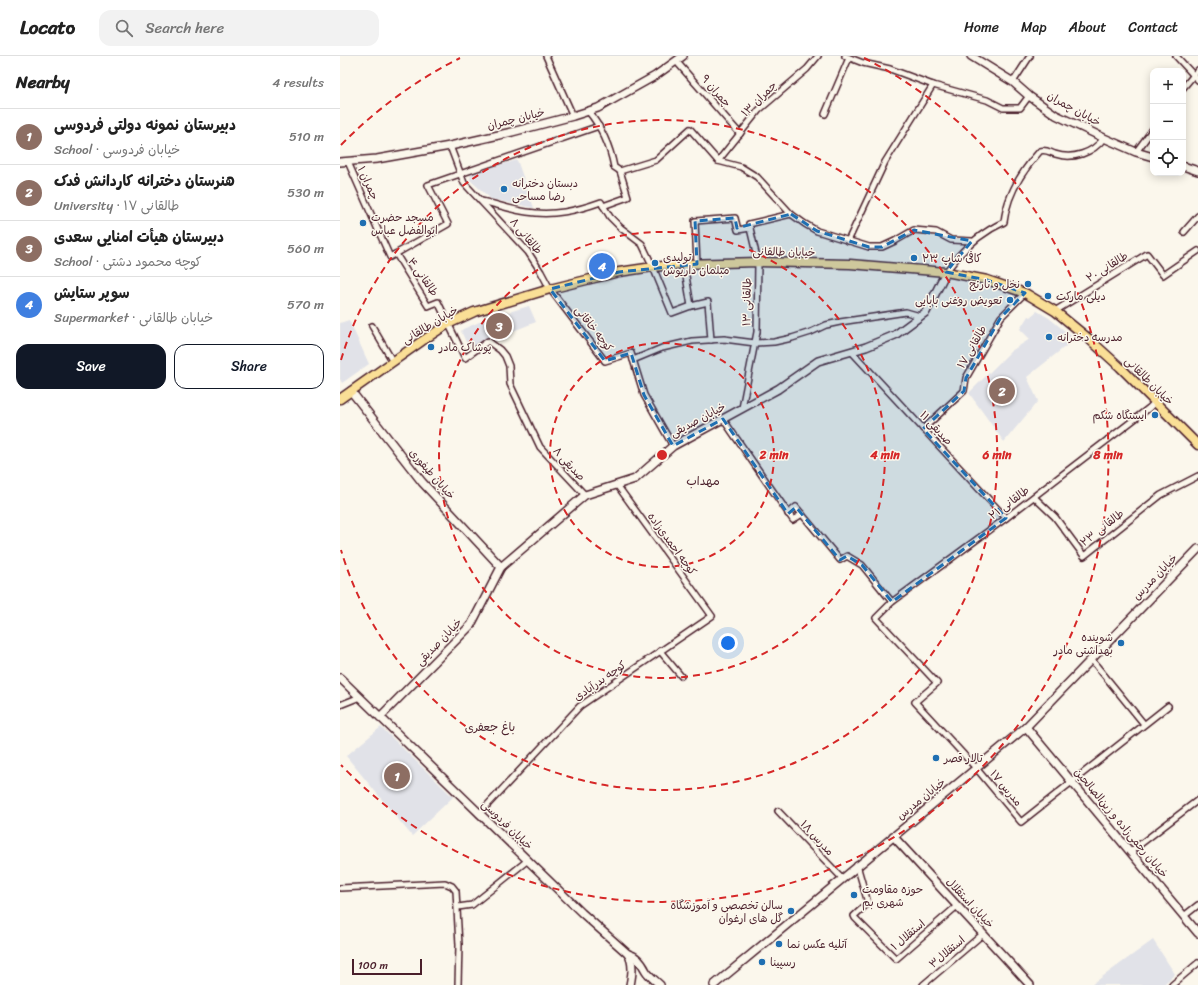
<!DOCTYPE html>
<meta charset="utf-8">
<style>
body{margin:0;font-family:Sriracha,"Playpen Sans Arabic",sans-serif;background:#f2f2f2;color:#222}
.controls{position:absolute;right:12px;top:12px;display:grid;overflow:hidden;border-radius:8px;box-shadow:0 2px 10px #0003}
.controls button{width:36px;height:36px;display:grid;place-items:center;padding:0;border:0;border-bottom:1px solid #e0e0e0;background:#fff;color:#222;font:20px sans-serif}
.scale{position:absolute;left:12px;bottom:10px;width:70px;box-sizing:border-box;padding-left:4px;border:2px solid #4a1f2b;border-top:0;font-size:11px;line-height:14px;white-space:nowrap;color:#4a1f2b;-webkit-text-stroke:3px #fbf7ec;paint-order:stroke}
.you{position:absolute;left:388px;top:587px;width:14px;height:14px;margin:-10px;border:3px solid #fff;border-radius:50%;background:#1a73e8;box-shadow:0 0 0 6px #1a73e833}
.badge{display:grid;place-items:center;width:26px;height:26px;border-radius:50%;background:#111827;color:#fff;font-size:13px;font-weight:700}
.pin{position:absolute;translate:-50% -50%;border:2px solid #fff;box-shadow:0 1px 4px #0006}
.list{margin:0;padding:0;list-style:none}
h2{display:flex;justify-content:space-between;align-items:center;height:52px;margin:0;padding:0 16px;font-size:17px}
h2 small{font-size:13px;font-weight:400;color:#767676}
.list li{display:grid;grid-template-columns:26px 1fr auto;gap:12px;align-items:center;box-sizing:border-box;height:56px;padding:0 16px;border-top:1px solid #e0e0e0}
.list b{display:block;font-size:15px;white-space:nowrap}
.list p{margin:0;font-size:13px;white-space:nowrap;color:#767676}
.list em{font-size:13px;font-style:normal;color:#767676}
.actions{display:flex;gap:8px;padding:12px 16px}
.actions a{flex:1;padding:9px 0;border:1px solid #111827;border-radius:12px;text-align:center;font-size:14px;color:#111827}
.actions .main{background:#111827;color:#fff}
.icon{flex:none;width:22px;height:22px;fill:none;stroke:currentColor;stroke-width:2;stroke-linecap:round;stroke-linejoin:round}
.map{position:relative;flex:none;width:858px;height:929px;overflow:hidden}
header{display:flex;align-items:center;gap:24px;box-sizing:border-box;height:56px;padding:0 20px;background:#fff;border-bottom:1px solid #e0e0e0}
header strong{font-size:19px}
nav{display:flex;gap:22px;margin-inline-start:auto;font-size:14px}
.search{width:280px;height:36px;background:#f2f2f2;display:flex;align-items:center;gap:10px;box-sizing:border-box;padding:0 14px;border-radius:12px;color:#767676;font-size:15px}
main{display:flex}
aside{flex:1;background:#fff}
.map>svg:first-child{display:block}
.built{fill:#e1e2e8}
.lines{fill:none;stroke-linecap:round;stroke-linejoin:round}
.street-casing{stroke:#4a1f2b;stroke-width:8}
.secondary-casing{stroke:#4a1f2b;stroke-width:10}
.primary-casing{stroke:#4a1f2b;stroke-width:11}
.street{stroke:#fbf7ec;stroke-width:5}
.secondary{stroke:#fbf7ec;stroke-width:7}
.primary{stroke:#fadf96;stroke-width:8}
.marked{fill:#1f6fb2;fill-opacity:0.2;stroke:#1f6fb2;stroke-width:3;stroke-dasharray:8 5;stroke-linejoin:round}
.ring{fill:none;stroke:#d62828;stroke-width:2;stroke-dasharray:7 5}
.poi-dot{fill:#1f6fb2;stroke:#fbf7ec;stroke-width:1.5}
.labels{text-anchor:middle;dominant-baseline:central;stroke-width:3;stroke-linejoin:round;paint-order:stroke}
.street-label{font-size:11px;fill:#4a1f2b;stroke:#fbf7ec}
.poi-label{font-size:11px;fill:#4a1f2b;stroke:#fbf7ec;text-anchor:start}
.neighbourhood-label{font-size:12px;fill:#4a1f2b;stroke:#fbf7ec}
.centre{fill:#d62828;stroke:#fbf7ec;stroke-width:2}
.ring-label{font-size:12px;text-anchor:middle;font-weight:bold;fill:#d62828;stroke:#fbf7ec;stroke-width:3;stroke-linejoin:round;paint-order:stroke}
</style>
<header>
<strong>Locato</strong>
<div class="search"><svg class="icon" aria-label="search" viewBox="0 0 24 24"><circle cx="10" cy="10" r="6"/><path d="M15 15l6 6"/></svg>Search here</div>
<nav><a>Home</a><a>Map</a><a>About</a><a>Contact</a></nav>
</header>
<main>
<aside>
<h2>Nearby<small>4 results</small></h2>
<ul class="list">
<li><span class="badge" style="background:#8d6e63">1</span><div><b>دبیرستان نمونه دولتی فردوسی</b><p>School · خیابان فردوسی</p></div><em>510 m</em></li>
<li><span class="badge" style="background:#8d6e63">2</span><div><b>هنرستان دخترانه کاردانش فدک</b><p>University · طالقانی ۱۷</p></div><em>530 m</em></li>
<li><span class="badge" style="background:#8d6e63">3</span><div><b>دبیرستان هیأت امنایی سعدی</b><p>School · کوچه محمود دشتی</p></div><em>560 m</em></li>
<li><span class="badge" style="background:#3f7fe0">4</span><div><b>سوپر ستایش</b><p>Supermarket · خیابان طالقانی</p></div><em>570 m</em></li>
</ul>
<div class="actions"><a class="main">Save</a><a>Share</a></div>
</aside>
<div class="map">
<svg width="858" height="929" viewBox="0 0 858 929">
<rect width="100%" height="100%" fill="#fbf7ec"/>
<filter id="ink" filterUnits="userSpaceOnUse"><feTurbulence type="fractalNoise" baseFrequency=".025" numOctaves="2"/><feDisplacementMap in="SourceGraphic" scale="8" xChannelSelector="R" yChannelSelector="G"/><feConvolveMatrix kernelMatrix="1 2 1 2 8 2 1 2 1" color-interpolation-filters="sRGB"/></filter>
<g filter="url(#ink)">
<g class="built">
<polygon points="177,104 194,152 151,143 130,124 131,117"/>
<polygon points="189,250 196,266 155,282 153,278 129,293 121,275 123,273 149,262"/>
<polygon points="697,255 709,262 731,280 728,282 731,286 687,321 698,345 664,386 629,337 671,295 690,283 680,273 688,260 690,261"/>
<polygon points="9,264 29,308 2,327 0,323 0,267"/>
<polygon points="41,671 113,741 72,780 6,700"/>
<polygon points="813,884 835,918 823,929 751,929"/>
</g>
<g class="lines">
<defs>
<g id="street">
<polyline points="206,0 233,60"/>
<polyline points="505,0 523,7 550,13 593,29 647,44 663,52 680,52 689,40"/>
<polyline points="836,0 858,24"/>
<polyline points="336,5 400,78"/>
<polyline points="673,26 690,0"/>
<polyline points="843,32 858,14"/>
<path d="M248,55C262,72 270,90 274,111L280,115"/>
<polyline points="485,58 509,2"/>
<polyline points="110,90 124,127 188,196 201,216 210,233 265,305 291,297 304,339 333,390"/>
<polyline points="796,96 813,73"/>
<polyline points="378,105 419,54 467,13 478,0"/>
<polyline points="8,106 50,201 108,168 88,129 259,70"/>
<polyline points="280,115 316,104 350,73 378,105 401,111 417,121 451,158 465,168 477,175 529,191 542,191 555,185 574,174 596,176 611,184 632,185"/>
<path d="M141,145C156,148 172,154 187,156C213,160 236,155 261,146L270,161L281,172L302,188L313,211L332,257L351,250L368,246L371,284"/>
<polyline points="263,150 288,141 280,115"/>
<polyline points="844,176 858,160"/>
<polyline points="508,185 545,106 593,29"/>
<polyline points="56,198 88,250 98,246 125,302 148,285 160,294 165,300 169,310 170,328 200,391 245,439"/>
<polyline points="344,208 351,250"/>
<polyline points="357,208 355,165 395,162 398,174 410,172"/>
<path d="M606,216C622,193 640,177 664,166C667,138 682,115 700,95C706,93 709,96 715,98C733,104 753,97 764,82"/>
<polyline points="715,255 807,198 823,219 858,195"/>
<polyline points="32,270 53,306"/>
<polyline points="511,295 666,462"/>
<polyline points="293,304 322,292 352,285 384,283 415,287 434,286 452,282 471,276 486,269 500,266 566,256 580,260"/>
<polyline points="815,346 809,352 666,462 552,546 536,562 597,627 575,646 636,712 681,766 828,650"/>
<polyline points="402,352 417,276 418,206 409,168 451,158"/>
<polyline points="383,363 453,464 462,458"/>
<polyline points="583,373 624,335 626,322 661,261 685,237"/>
<polyline points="694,441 715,461 744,500 821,439 858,420"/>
<polyline points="448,458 456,451 500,504 507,500 522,509 552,546"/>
<polyline points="320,595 341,620"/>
<polyline points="751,603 804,668"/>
<polyline points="0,649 20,641"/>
<polyline points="438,755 502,822"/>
<polyline points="139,758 240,650 372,560 277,429"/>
<polyline points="790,796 858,744"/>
<polyline points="517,809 528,847 514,860 515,862 556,903 617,850"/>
<polyline points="0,832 105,827 112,830 116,835 119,889 118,929"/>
<polyline points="118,851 132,849 188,804"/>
<polyline points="844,860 858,849"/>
<polyline points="583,929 643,878"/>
<polyline points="832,929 858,907"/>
</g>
<g id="secondary">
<polyline points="631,0 673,26 689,40 716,59 764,82 796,96 813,101"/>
<polyline points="0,106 37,103 110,90 172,76 233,60 258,52 315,20 343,0"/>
<polyline points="843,110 858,115"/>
<polyline points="11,335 82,426 161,511"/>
<path d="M0,622L242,857L288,898C297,900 302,907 306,915C309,920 316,925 320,929"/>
<polyline points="40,661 131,569 161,511 245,439 295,423 333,390 438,333 478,305 526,291 555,279 586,256 606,216"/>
<polyline points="686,671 858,877"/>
<polyline points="553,780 690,929"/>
<path d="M288,898C294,907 292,919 290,929"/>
<polyline points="374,929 686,671 858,493"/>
</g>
<polyline id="primary" points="0,343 82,285 108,268 134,256 210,233 279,216 313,211 344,208 418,206 510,208 606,216 647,224 685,237 715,255 748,282 780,311 858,389"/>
</defs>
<use href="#street" class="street-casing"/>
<use href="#secondary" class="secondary-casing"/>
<use href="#primary" class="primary-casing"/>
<use href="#street" class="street"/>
<use href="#secondary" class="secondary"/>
<use href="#primary" class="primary"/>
</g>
</g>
<path class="marked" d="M451,158L477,175L529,191H542L574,174L632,185L606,216L647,224L685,237L661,261L626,322L624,335L583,373L666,462L552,546L522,509L507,500L500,504L456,451L448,458L383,363L333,390L304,339L291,297L265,305L210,233L279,216L357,208L355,165L395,162L397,172Z"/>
<g class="ring">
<circle cx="322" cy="399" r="112"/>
<circle cx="322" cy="399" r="223"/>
<path d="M1 304A335 335 0 1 1 1 494"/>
<path d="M1 89A446 446 0 0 1 120 2M524 2A446 446 0 1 1 1 709"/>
</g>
<g class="poi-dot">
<circle cx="164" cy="133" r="4"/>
<circle cx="23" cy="167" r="4"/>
<circle cx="574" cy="202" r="4"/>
<circle cx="315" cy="207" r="4"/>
<circle cx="688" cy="228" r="4"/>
<circle cx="708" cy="240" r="4"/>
<circle cx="670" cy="244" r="4"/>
<circle cx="709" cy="281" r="4"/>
<circle cx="91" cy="291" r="4"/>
<circle cx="815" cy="359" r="4"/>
<circle cx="781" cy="587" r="4"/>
<circle cx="596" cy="702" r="4"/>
<circle cx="514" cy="839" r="4"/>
<circle cx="451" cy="855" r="4"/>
<circle cx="439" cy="888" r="4"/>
<circle cx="422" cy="906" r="4"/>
</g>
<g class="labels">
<g class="street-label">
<text transform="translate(376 35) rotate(49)">چمران ۹</text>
<text transform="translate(419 43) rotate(-45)">چمران ۱۳</text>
<text transform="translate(734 53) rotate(29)">خیابان چمران</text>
<text transform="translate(176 63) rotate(-14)">خیابان چمران</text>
<text transform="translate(28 127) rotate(66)">چمران ۱</text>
<text transform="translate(186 180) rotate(50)">طالقانی ۸</text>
<text transform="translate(444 196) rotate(1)">خیابان طالقانی</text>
<text transform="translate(767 211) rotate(-32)">طالقانی ۲۰</text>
<text transform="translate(83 221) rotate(55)">طالقانی ۴</text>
<text transform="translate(407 246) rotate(-89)">طالقانی ۱۳</text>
<text transform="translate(90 269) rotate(-31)">خیابان طالقانی</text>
<text transform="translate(254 273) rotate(52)">کوچه خاقانی</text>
<text transform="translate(632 291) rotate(-60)">طالقانی ۱۷</text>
<text transform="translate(809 325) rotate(45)">خیابان طالقانی</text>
<text transform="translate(358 364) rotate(-28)">خیابان صدیقی</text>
<text transform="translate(596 372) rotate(47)">صدیقی ۱۱</text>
<text transform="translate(229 408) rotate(47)">صدیقی ۸</text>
<text transform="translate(92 418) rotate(49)">خیابان طیفوری</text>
<text transform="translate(669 447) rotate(-37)">طالقانی ۲۱</text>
<text transform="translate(762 472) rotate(-38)">طالقانی ۲۳</text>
<text transform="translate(332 488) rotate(54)">کوچه احمدی‌زاده</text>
<text transform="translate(815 521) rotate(-46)">خیابان مدرس</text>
<text transform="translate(99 586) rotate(-46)">خیابان صدیقی</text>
<text transform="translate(260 625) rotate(-35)">کوچه بدرآبادی</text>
<text transform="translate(666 732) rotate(50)">مدرس ۱۷</text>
<text transform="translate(581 743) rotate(-39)">خیابان مدرس</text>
<text transform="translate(781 767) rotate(50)">خیابان رحمی‌زاده و زین‌الصالحین</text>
<text transform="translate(167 769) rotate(44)">خیابان فردوسی</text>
<text transform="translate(477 782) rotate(47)">مدرس ۱۸</text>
<text transform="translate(630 847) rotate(47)">خیابان استقلال</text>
<text transform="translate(568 879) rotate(-40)">استقلال ۱</text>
<text transform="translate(607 896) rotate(-40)">استقلال۳</text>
</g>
<g class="poi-label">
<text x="172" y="127">دبستان دخترانه<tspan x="172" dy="13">رضا مساحی</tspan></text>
<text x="31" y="161">مسجد حضرت<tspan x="31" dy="13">ابوالفضل عباس</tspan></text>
<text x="323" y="201">تولیدی<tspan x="323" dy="13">مبلمان داریوش</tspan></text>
<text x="582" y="202">کافی شاپ ۲۳</text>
<text x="680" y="228" text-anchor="end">نخل و نارنج</text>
<text x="716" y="240">دیلی مارکت</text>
<text x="662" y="244" text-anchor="end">تعویض روغنی بابایی</text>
<text x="717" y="281">مدرسه دخترانه</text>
<text x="99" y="291">پوشاک مادر</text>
<text x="807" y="359" text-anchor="end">ایستگاه شکم</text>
<text x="773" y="581" text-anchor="end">شوینده<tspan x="773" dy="13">بهداشتی مادر</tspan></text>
<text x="604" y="702">تالار قصر</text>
<text x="522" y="833">حوزه مقاومت<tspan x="522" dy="13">شهری بم</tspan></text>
<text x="443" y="849" text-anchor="end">سالن تخصصی و آموزشگاه<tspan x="443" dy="13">گل های ارغوان</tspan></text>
<text x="447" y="888">آتلیه عکس نما</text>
<text x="430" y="906">رسپینا</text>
</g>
<g class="neighbourhood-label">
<text x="363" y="425">مهداب</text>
<text x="150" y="671">باغ جعفری</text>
</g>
</g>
<circle cx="322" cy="399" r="6" class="centre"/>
<g class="ring-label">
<text x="434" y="403">2 min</text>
<text x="545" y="403">4 min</text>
<text x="657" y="403">6 min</text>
<text x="768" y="403">8 min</text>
</g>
</svg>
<div class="controls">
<button>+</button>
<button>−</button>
<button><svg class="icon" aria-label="locate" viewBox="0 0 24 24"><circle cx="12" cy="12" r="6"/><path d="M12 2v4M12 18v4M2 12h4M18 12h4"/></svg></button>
</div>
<div class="scale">100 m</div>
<div class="you"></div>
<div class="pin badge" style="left:57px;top:720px;background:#8d6e63">1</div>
<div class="pin badge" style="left:662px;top:335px;background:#8d6e63">2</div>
<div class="pin badge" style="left:159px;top:270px;background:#8d6e63">3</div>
<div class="pin badge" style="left:262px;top:210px;background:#3f7fe0">4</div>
</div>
</main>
